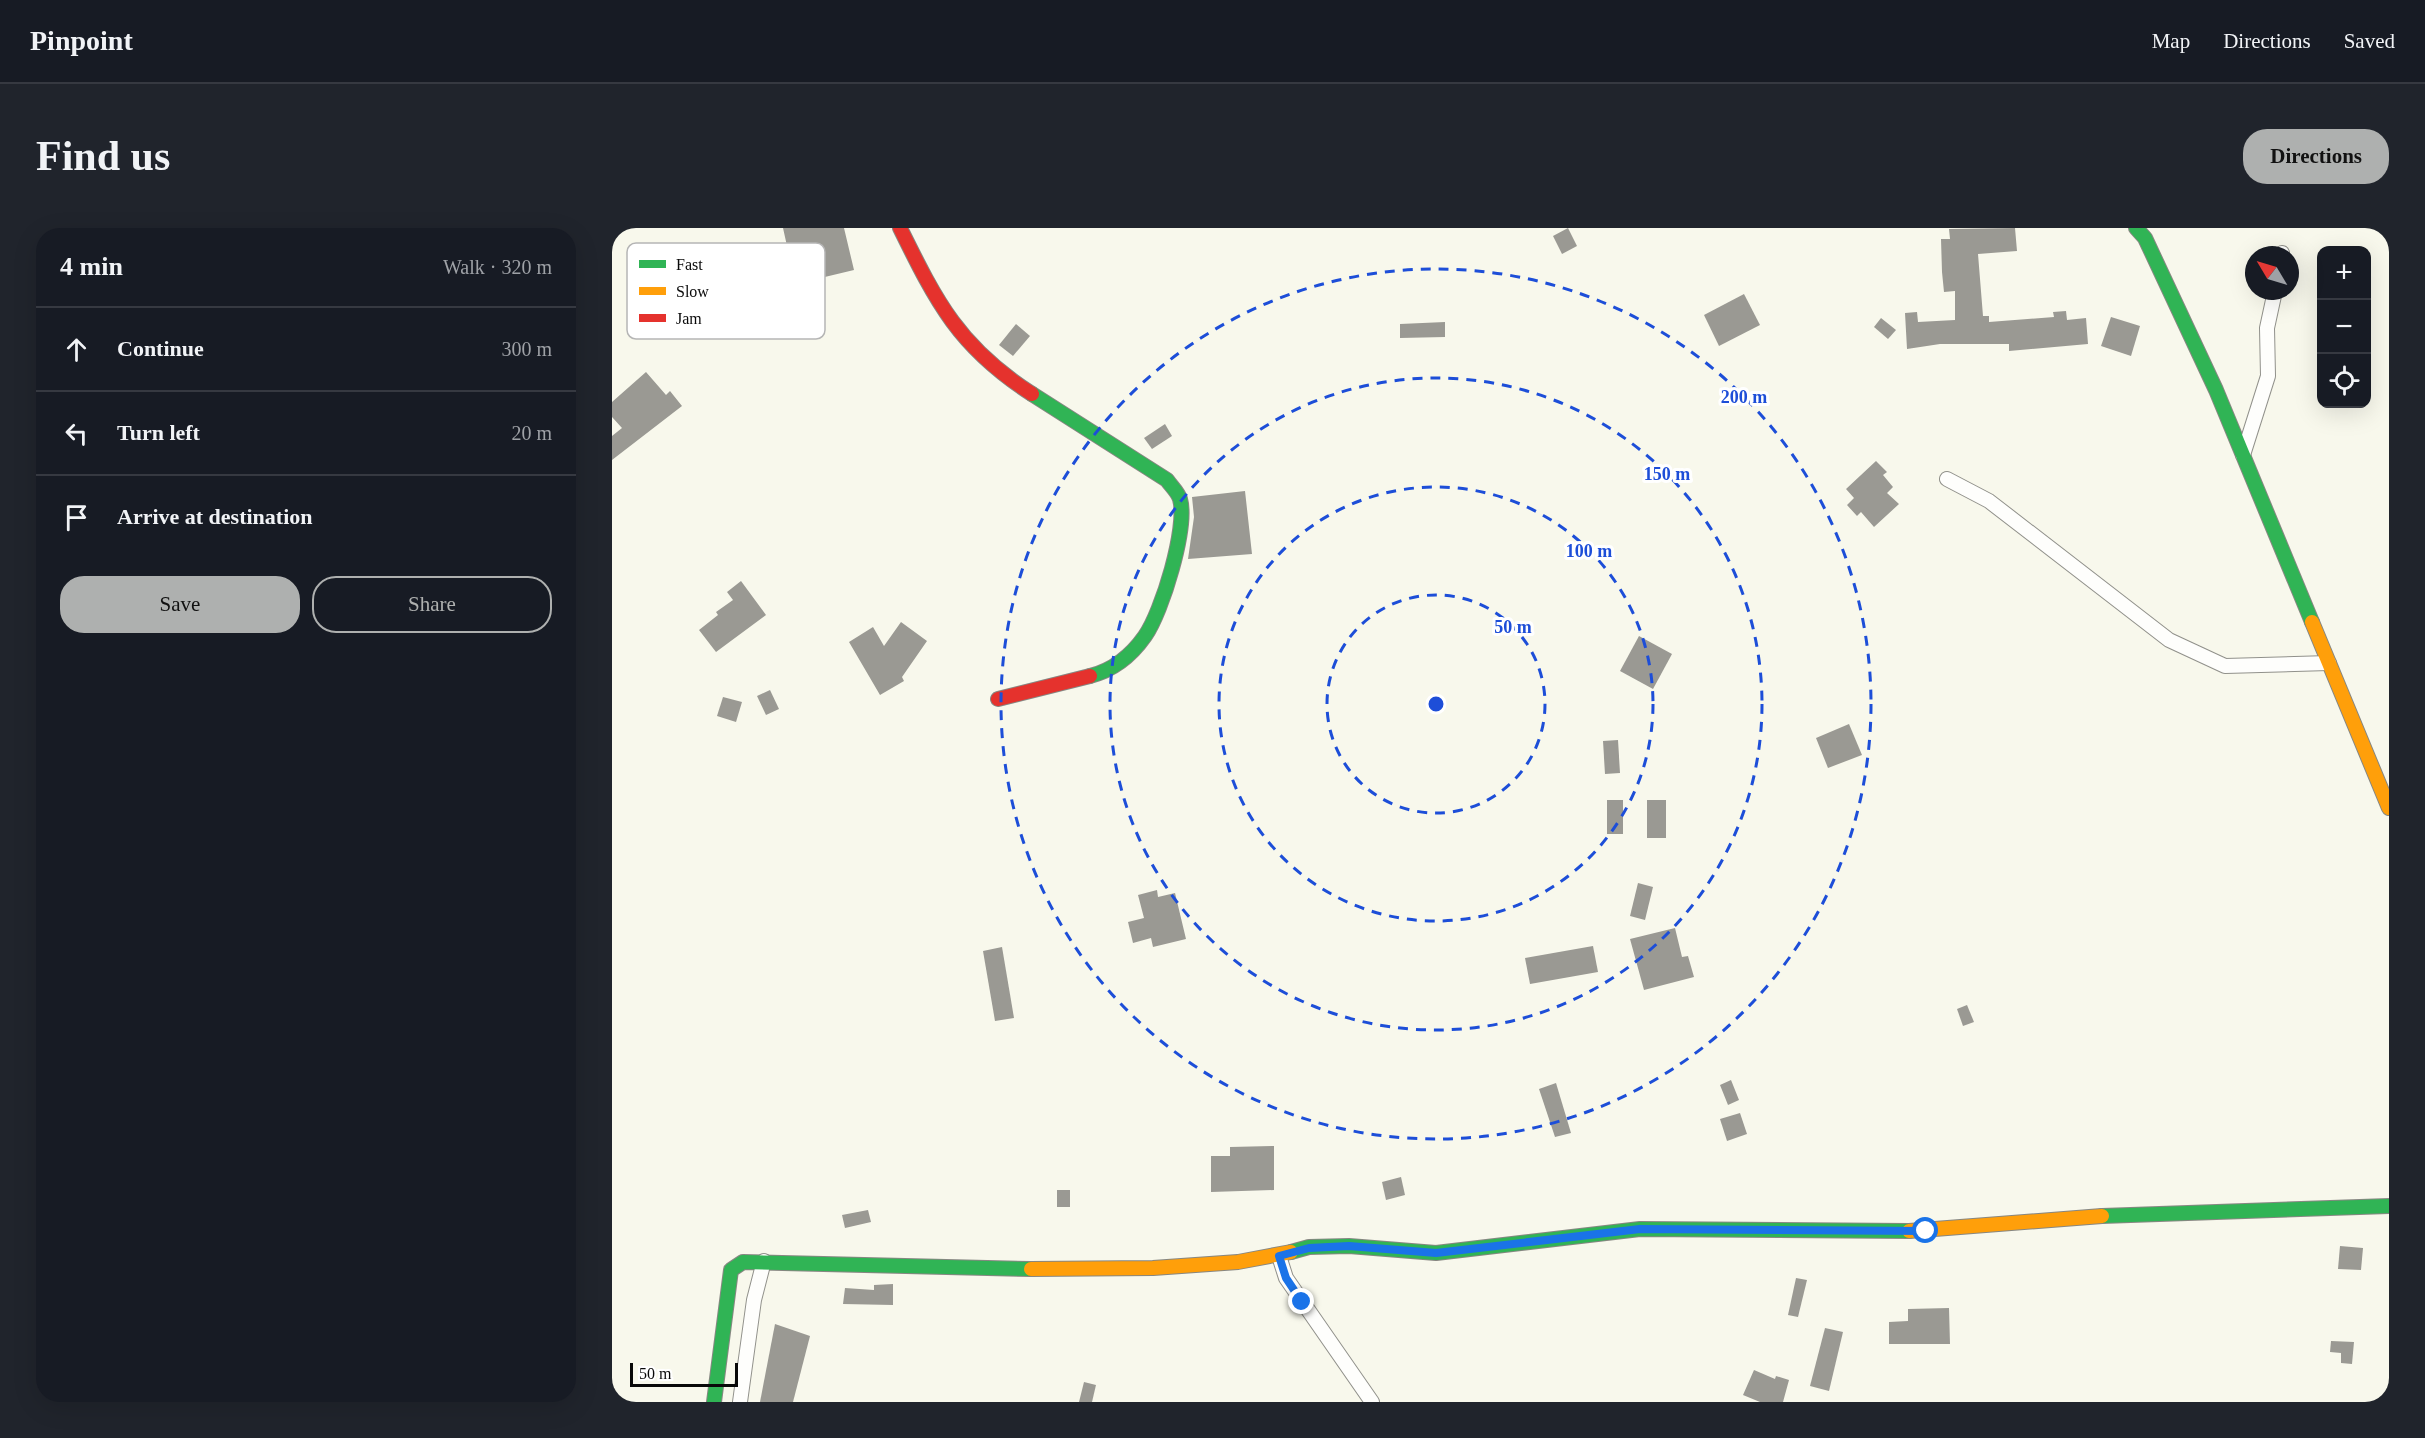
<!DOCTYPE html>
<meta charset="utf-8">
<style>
body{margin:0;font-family:"Times New Roman",serif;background:#20242c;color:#f1f3f6}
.controls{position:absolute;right:18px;top:18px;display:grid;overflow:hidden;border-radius:12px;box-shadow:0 6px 24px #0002}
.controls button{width:54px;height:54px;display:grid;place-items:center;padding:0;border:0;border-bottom:2px solid #363941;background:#171b24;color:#f1f3f6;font:30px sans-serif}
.compass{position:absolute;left:1633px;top:18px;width:54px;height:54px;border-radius:50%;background:#171b24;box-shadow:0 6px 24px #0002;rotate:308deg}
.scale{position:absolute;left:18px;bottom:15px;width:108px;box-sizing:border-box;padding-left:6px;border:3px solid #090909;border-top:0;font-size:16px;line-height:21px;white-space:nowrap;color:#090909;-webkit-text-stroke:4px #fff;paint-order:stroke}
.stop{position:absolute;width:18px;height:18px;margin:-14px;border:4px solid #1a73e8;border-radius:50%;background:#fff}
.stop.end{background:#1a73e8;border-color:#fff;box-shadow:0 2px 6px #0008}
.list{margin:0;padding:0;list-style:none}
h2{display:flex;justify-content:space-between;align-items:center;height:78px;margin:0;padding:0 24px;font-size:26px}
h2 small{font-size:20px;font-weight:400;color:#9ea1a6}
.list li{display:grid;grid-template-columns:39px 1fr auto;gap:18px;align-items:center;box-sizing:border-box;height:84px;padding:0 24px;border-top:2px solid #363941}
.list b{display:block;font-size:22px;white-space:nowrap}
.list em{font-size:20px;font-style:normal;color:#9ea1a6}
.actions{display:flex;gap:12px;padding:18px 24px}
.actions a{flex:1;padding:14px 0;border:2px solid #aeb0af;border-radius:24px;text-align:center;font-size:21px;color:#aeb0af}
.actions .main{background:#aeb0af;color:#111}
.icon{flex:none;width:33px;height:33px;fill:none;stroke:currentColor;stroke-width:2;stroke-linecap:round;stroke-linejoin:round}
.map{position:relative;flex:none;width:1777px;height:1174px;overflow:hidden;border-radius:24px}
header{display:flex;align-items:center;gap:36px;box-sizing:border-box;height:84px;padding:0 30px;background:#171b24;border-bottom:2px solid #363941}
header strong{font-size:28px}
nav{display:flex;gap:33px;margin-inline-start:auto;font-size:21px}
.intro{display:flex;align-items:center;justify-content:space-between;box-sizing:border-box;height:144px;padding:0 36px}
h1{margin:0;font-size:42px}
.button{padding:15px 27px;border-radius:24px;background:#aeb0af;color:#111;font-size:21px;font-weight:700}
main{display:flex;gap:36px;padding:0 36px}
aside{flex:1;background:#171b24;border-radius:24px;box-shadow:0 6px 24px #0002}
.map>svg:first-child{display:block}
.building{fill:#9a9993}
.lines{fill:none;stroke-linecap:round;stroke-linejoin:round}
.street-casing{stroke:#91918b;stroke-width:16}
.fast-casing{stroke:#878782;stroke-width:16}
.slow-casing{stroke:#878782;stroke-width:16}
.jam-casing{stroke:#878782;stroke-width:16}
.street{stroke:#fefefc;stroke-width:14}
.fast{stroke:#30b455;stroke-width:14}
.slow{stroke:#ff9f0a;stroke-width:14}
.jam{stroke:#e5322d;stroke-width:14}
.route{stroke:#1a73e8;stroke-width:8}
.ring{fill:none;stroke:#1d4ed8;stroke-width:3;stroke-dasharray:10 8}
.key{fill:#fff;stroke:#b5b5b5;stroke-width:1.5}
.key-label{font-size:16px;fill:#090909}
.centre{fill:#1d4ed8;stroke:#fff;stroke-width:3}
.ring-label{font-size:18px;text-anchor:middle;font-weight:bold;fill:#1d4ed8;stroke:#fff;stroke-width:6;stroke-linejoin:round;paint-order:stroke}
</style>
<header>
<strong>Pinpoint</strong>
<nav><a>Map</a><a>Directions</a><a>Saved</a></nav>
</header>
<div class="intro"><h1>Find us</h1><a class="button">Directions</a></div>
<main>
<aside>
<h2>4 min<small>Walk · 320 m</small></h2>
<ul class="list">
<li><svg class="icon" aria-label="ahead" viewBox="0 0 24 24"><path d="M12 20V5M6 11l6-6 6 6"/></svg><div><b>Continue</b></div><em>300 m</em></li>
<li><svg class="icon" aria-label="left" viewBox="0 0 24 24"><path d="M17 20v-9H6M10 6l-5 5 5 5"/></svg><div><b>Turn left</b></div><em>20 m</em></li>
<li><svg class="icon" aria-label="arrive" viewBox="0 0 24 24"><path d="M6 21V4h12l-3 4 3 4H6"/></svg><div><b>Arrive at destination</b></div></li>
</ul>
<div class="actions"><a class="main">Save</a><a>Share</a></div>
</aside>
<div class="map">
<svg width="1777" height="1174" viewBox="0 0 1777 1174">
<rect width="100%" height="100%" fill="#f8f8ec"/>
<g class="building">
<polygon points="171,0 232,0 242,42 108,74 104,56 179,36"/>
<polygon points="956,0 965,18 950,26 941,8"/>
<polygon points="1403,0 1405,23 1366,26 1371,88 1377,88 1377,94 1442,89 1441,84 1454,83 1455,92 1474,90 1476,116 1397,123 1397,116 1328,116 1295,121 1293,85 1305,84 1306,94 1343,92 1343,63 1332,64 1330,44 1329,11 1338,11 1337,1"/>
<polygon points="1132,66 1148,97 1107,118 1092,87"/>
<polygon points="1499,89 1528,98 1519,128 1489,118"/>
<polygon points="1269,90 1284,102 1276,111 1262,99"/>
<polygon points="833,94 833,109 788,110 788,96"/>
<polygon points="404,96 418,108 401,128 387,117"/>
<polygon points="34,144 54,167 58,163 70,178 0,232 0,208 10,200 0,189 0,174"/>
<polygon points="553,196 560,208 540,221 532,210"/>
<polygon points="1264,233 1275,244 1271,247 1281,259 1275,265 1287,276 1262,299 1249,284 1245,288 1235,277 1242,270 1234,261"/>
<polygon points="633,263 640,326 576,331 582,289 580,269"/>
<polygon points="129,353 154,387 104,424 87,402 106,387 104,384 121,372 115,364"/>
<polygon points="289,394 315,413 290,449 292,453 268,467 237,414 261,399 272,418"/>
<polygon points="1027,408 1060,426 1041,461 1008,443"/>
<polygon points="158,462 167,481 154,487 145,468"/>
<polygon points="111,469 130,474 124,494 105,488"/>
<polygon points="1237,496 1250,527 1216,540 1204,510"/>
<polygon points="1006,512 1008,545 993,546 991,513"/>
<rect x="995" y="572" width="16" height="34"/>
<rect x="1035" y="572" width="19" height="38"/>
<polygon points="1026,655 1041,659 1033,692 1018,688"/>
<polygon points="545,662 546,669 563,665 574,711 541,719 539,710 521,715 516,694 532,690 526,667"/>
<polygon points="1063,700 1070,729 1076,728 1082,749 1032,762 1018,711"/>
<polygon points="981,718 986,744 918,756 913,730"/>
<polygon points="390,719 402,790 383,793 371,723"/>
<polygon points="1355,777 1362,794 1351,798 1345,781"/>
<polygon points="1119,852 1127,872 1116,877 1108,857"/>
<polygon points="944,855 959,905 943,909 927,861"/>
<polygon points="1128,885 1135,906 1115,913 1108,891"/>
<polygon points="662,918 662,962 599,964 599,928 618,928 618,919"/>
<polygon points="789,949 793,967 774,972 770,954"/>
<rect x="445" y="962" width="13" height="17"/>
<polygon points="256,982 259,994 233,1000 230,987"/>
<polygon points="1728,1018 1751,1020 1749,1042 1726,1041"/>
<polygon points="1184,1050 1195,1052 1186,1089 1176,1087"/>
<polygon points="281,1056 281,1077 231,1076 233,1060 262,1062 262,1057"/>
<polygon points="1337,1080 1338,1116 1277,1116 1277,1094 1296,1093 1296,1081"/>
<polygon points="163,1096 198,1108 181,1174 148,1174"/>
<polygon points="1213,1100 1231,1104 1217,1163 1198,1158"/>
<polygon points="1719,1113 1742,1114 1740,1136 1729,1135 1729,1125 1718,1124"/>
<polygon points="1142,1142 1163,1151 1164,1148 1177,1152 1171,1174 1148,1174 1131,1167"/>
<polygon points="472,1154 484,1157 480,1174 467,1174"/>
</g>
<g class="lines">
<defs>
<g id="street">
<polyline points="1669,27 1670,25"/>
<polyline points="1631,227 1656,148 1655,100 1663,63"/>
<polyline points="1335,251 1377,273 1557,412 1613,438 1717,435"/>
<polyline points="667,1028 674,1050 760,1174"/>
<polyline points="128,1174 142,1072 152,1033"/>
</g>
<g id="fast">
<polyline points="1524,0 1533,10 1604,162 1700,394"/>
<path d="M420,166L555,252C559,258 566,264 568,271C576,299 550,384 533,408C519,428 502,442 478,448"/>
<polyline points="1490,988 1777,978"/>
<polyline points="679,1024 697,1019 737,1018 824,1025 1028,1001 1297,1003"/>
<polyline points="102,1174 119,1042 131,1034 419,1041"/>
</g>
<g id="slow">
<polyline points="1700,394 1777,580"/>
<polyline points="1297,1003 1490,988"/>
<polyline points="419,1041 541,1040 626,1034 679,1024"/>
</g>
<g id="jam">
<path d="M288,0C325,75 347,119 420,166"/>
<polyline points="386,471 478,448"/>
</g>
</defs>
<use href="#street" class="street-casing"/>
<use href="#fast" class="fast-casing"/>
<use href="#slow" class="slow-casing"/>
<use href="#jam" class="jam-casing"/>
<use href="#street" class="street"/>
<use href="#fast" class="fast"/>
<use href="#slow" class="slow"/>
<use href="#jam" class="jam"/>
</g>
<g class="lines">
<polyline class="route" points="690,1074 674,1050 667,1028 697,1020 737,1018 824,1025 1028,1001 1314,1003"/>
</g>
<g class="ring">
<circle cx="824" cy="476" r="109"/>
<circle cx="824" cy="476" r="217"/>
<circle cx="824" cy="476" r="326"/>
<circle cx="824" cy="476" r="435"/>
</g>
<rect x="15" y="15" width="198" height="96" rx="9" class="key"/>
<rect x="27" y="32" width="27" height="8" fill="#30b455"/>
<rect x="27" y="59" width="27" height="8" fill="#ff9f0a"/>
<rect x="27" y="86" width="27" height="8" fill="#e5322d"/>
<g class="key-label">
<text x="64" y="42">Fast</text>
<text x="64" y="69">Slow</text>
<text x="64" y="96">Jam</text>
</g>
<circle cx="824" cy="476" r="9" class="centre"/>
<g class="ring-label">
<text x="1132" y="175">200 m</text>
<text x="1055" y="252">150 m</text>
<text x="977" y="329">100 m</text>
<text x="901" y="405">50 m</text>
</g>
</svg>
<div class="controls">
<button>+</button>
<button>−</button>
<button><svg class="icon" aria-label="locate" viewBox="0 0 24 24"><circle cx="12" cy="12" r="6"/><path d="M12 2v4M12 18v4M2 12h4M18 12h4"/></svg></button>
</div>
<svg class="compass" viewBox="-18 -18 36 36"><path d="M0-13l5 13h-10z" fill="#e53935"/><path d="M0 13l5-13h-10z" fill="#9ea1a6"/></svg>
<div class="scale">50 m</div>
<div class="stop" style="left:1314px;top:1003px"></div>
<div class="stop end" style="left:690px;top:1074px"></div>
</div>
</main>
